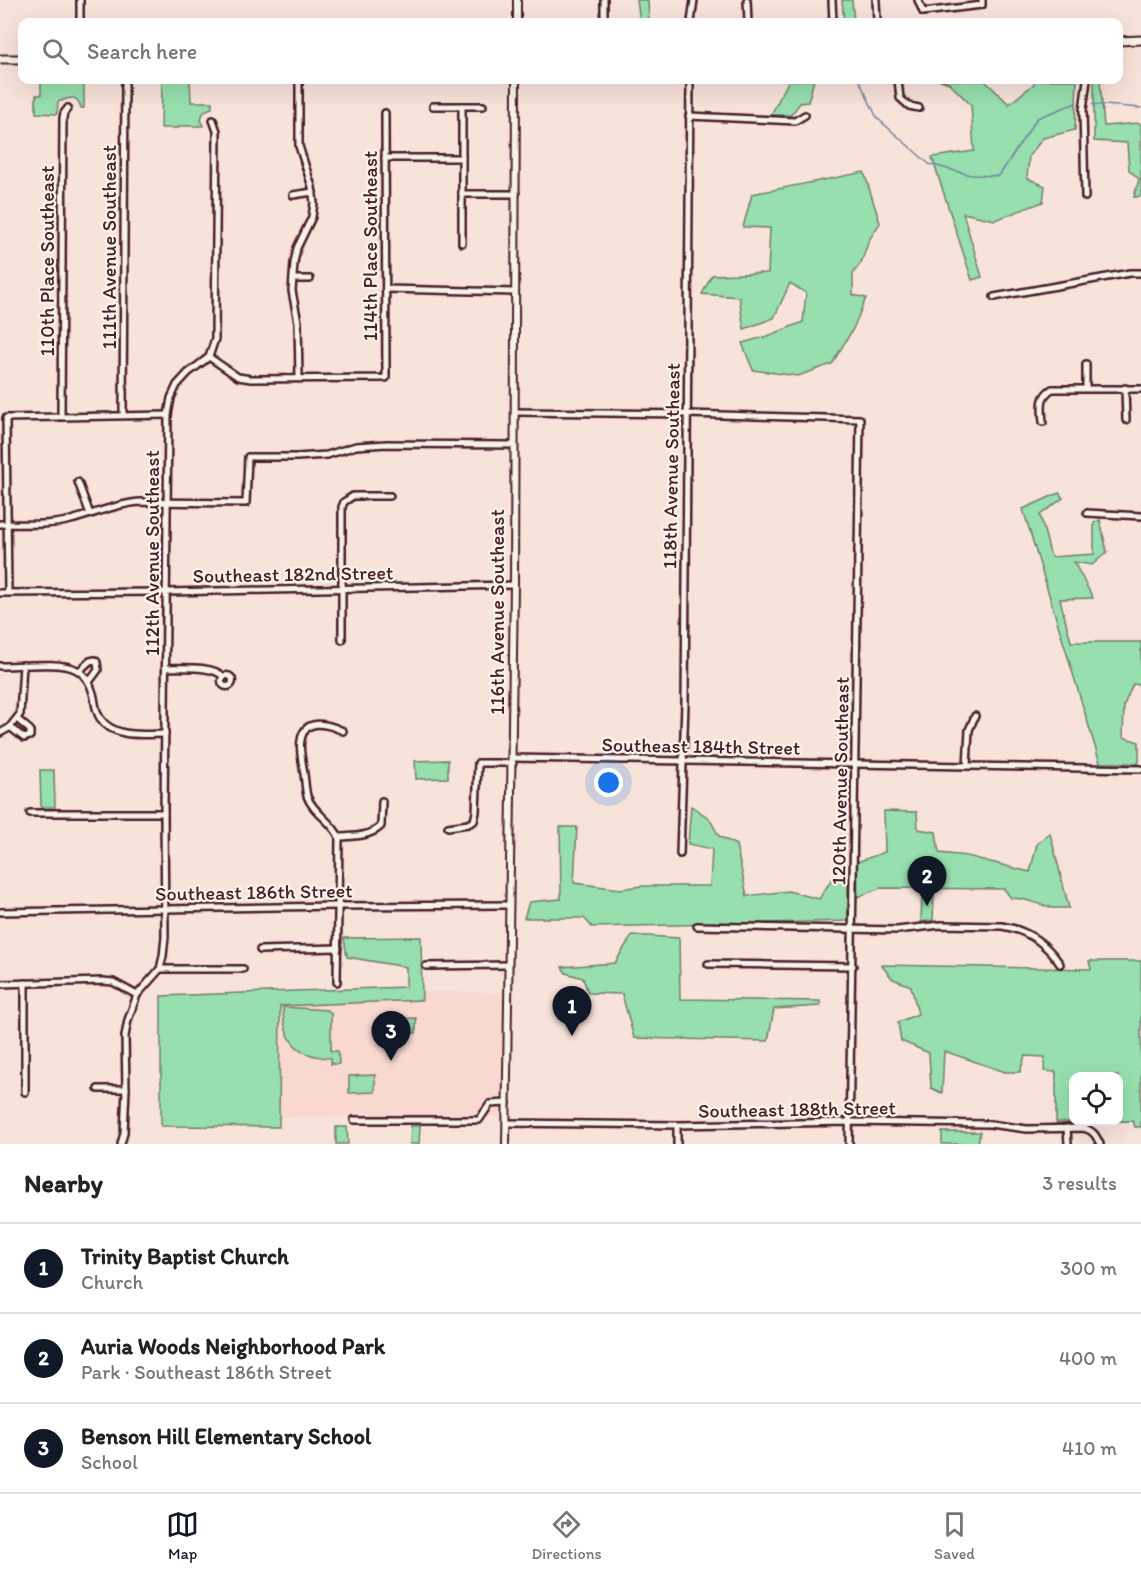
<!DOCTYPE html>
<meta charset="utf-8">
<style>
body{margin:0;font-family:Itim,sans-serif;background:#f2f2f2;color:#222}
.controls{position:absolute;right:18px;bottom:18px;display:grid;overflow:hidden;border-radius:12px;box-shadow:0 6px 24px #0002}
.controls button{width:54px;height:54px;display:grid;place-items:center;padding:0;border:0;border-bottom:2px solid #e0e0e0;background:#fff;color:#222;font:30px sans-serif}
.you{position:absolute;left:609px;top:783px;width:21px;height:21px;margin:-15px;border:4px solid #fff;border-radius:50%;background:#1a73e8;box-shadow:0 0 0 9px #1a73e833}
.badge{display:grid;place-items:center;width:39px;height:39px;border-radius:50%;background:#111827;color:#fff;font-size:20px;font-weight:700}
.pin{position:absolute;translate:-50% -50px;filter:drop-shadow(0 2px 3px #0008)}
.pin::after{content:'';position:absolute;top:32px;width:21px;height:18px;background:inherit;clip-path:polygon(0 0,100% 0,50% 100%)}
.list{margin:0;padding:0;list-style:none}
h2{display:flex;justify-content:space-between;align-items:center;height:78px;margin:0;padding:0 24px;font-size:26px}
h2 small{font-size:20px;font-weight:400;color:#767676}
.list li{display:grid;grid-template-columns:39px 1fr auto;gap:18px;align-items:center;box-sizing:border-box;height:90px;padding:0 24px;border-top:2px solid #e0e0e0}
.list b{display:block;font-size:22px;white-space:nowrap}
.list p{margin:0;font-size:20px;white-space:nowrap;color:#767676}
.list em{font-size:20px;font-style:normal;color:#767676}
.icon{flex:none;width:33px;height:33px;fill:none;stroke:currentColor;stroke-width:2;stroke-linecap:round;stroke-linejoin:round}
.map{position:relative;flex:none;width:1141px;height:1144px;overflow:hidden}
.search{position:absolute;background:#fff;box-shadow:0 6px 24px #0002;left:18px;right:18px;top:18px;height:66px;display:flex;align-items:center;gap:15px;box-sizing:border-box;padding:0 21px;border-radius:12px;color:#767676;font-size:22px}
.sheet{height:348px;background:#fff}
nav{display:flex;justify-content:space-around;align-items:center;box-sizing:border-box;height:84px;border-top:2px solid #e0e0e0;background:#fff;font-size:16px;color:#767676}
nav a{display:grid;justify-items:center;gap:3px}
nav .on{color:#111827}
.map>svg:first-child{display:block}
.built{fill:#f9d8d0}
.green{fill:#97dfae;stroke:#707f6c;stroke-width:1.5;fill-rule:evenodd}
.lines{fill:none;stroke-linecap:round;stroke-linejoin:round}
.stream{stroke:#72849f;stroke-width:1.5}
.minor-casing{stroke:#4a1f2b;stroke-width:10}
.tertiary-casing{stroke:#4a1f2b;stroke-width:10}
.secondary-casing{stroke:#4a1f2b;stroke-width:11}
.minor{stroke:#f7f3e8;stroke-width:5}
.tertiary{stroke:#f7f3e8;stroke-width:6}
.secondary{stroke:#f7f3e8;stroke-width:7}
.labels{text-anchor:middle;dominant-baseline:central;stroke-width:4.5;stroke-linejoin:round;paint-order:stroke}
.street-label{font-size:20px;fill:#4a1f2b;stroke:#f7f3e8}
</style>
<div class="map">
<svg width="1141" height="1144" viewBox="0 0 1141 1144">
<rect width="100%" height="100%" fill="#f8e3da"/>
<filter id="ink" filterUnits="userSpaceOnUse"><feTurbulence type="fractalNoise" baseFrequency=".0167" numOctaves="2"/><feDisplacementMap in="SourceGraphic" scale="12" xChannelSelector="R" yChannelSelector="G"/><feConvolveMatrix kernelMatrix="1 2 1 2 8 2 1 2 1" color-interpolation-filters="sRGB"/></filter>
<g filter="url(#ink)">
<polygon class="built" points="280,991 504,992 500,1117 280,1117"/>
<g class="green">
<polygon points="637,0 648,0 649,22 640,22"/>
<polygon points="842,0 852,0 854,22 844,22"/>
<path d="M41,80H84V108H81C77,92 68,99 58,102L57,114L36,113V95H41Z"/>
<path d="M162,80H190L191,102H212V108C203,110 199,117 203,126H179V128H161Z"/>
<polygon points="789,80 814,80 808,102 800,103 791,115 771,115"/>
<polygon points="940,80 985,81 1009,104 1034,84 1034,80 1077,80 1075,130 1043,138 1029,156 1027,178 1045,186 1043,202 995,220 963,213 982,277 972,280 932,157 974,151 971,105 949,83"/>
<polygon points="1094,80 1100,80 1104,126 1139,123 1141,125 1141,196 1134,197 1139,179 1129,170 1127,143 1094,141"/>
<polygon points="864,172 880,223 869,240 861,263 853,273 853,295 866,298 853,329 832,364 798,376 753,370 742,343 768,336 803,322 806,293 790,283 774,318 744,329 739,297 702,294 712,275 768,273 770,228 743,227 752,194"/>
<polygon points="1059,493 1063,498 1040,515 1051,557 1094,554 1094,523 1100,520 1107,552 1092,565 1074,562 1093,598 1060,599 1071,642 1141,642 1141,685 1133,684 1124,705 1123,737 1139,742 1139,763 1100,763 1023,509"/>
<polygon points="448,760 448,778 416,779 415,761"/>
<polygon points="40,770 54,770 55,807 41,807"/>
<polygon points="691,806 709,818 719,836 736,845 747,896 788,891 819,899 832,879 848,877 848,921 592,927 584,918 524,918 529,902 561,899 560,827 577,827 574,883 620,889 642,886 710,886 712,849 688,844"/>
<polygon points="884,811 917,812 918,829 936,832 939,853 967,856 1030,872 1037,844 1050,833 1069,908 1053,908 1022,899 1011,898 1004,889 880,888 858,897 857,862 885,852"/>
<polygon points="922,892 934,892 933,920 921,922"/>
<polygon points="632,935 679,938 680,999 820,1001 820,1006 774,1009 768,1041 634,1038 622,994 588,993 583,978 566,973 562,967 615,963"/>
<polygon points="421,937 422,1000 280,1006 279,1127 161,1126 161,996 406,987 406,967 347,957 344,938"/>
<path d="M1089,961H1141V1127H1135L1133,1121L1056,1122V1072L1044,1071L1045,1057L1025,1056L1020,1072H1005L944,1051L942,1093L931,1088L929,1053L901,1041L898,1022L918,1014L911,986L893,979L881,965L1091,969ZM1074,1076H1118V1122H1074Z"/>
<path d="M283,1007L327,1010L331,1013V1051H338L339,1064H331V1058C297,1057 283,1040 283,1007Z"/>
<polygon points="416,1018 416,1033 397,1033 396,1019"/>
<polygon points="375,1075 375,1092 349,1093 349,1076"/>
<polygon points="411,1126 420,1126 419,1144 410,1144"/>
<polygon points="336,1127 347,1127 348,1144 336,1144"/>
<polygon points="942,1132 980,1132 978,1144 942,1144"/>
</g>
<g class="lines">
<g class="stream">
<polyline points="859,80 877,118 929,164 971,175 999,176 1037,118 1076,103"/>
<polyline points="1092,104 1141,108"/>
</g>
<defs>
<g id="minor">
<polyline points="604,0 604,22"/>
<polyline points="747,0 748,22"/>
<polyline points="832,0 833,22"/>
<polyline points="876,0 877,22"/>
<polyline points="918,0 923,12 982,5 982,0"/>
<polyline points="80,22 80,0"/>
<polyline points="691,22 694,0"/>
<polyline points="898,80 900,98 909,106 919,108"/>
<polyline points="433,106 483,106"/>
<polyline points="462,106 462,243"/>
<polyline points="689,116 795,121 805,115"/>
<polyline points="385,158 462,158"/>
<polyline points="462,194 516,194"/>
<polyline points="293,195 313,192"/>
<polyline points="1085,197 1083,110 1087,80"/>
<polyline points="293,279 310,279"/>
<polyline points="386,289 515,292"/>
<polyline points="994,297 1130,273 1141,273"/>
<polyline points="209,357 238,377 251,379 386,378 385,113"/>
<polyline points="1086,364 1086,388"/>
<polyline points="299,378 298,322 292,291 294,263 297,248 312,217 314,203 312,187 299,146 299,80"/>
<polyline points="1125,388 1126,420"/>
<polyline points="515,412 687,414 860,419 849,1144"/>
<polyline points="123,415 125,80"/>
<polyline points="61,416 63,118 64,113 68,108"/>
<path d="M1043,422C1042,408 1039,397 1052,389H1141"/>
<polyline points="78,482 90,514"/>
<polyline points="1087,513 1141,516"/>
<path d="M0,524C23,524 48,526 71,520C94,514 115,504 139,502L246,503L248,457H297L327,455L356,446L387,444L514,445"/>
<polyline points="0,593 167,592 514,585"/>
<polyline points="8,593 6,418 168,415"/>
<polyline points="342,640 342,507 344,502 353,496 390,496"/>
<path d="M0,666C19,666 62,661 77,670C87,676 91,685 94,697C95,704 96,712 100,718C114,739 144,734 165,734"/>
<path d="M166,668C182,668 213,665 224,677"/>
<polyline points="79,671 90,661 95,660 97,662 98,670 89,682"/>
<circle cx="227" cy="681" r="5.5"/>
<polyline points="10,727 24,738 30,736 30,730 17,719"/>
<polyline points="0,733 9,728 20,714 23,665"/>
<polyline points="513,758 1141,769"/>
<polyline points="967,766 969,730 975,716"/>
<polyline points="30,813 164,813"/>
<polyline points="448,827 468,824 474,821 476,812 478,763 513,763"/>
<path d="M339,837C353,836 370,837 381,826L382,801"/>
<polyline points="680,854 685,703 690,80"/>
<polyline points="0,912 338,906 509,905"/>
<path d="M697,926L897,930L941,925L1002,926C1027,930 1046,943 1060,964"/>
<polyline points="260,950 338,948"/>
<polyline points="708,964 853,966"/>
<polyline points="426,966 508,965"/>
<polyline points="160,969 243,969"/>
<path d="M337,982L339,837C332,821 313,813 307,796C305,788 305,777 303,768C302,759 299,749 301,740C305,717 328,724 343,731"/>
<polyline points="0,984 103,981 113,982 137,995"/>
<polyline points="98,1089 126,1089"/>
<polyline points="25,1092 25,983"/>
<polyline points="354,1120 479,1120 490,1104 507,1103"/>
<path d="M507,1123L677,1125L850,1122L989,1124L1027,1129L1084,1128C1094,1131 1096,1136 1100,1144"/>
<polyline points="677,1125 677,1144"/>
<polyline points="1067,1128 1068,1144"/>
<polyline points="121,1144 124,1133 126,1089 125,1036 128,1020 137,995 160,969 163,956 165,937 164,813 168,415 171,398 177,385 188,373 209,357 215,339 217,131 213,120"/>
</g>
<g id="tertiary">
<polyline points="517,22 517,0"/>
<polyline points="506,1144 514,585 516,80"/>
</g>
<g id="secondary">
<polyline points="1118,41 1141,40"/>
<polyline points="0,59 22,59"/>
</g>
</defs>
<use href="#minor" class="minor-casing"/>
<use href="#tertiary" class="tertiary-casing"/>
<use href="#secondary" class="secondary-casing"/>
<use href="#minor" class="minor"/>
<use href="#tertiary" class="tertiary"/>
<use href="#secondary" class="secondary"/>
</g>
</g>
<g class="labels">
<g class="street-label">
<text transform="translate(370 246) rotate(-90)">114th Place Southeast</text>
<text transform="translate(109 247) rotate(-90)">111th Avenue Southeast</text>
<text transform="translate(47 261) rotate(-90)">110th Place Southeast</text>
<text transform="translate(671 466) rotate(-89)">118th Avenue Southeast</text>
<text transform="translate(152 553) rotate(-90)">112th Avenue Southeast</text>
<text transform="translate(293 574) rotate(-1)">Southeast 182nd Street</text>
<text transform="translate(497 612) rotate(-90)">116th Avenue Southeast</text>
<text transform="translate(701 746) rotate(1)">Southeast 184th Street</text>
<text transform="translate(840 781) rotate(-89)">120th Avenue Southeast</text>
<text transform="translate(254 892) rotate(-1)">Southeast 186th Street</text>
<text transform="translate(797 1109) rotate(-1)">Southeast 188th Street</text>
</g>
</g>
</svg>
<div class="controls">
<button><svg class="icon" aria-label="locate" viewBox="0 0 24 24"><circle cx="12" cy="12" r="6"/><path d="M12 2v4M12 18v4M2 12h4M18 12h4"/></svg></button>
</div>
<div class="you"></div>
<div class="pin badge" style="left:572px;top:1036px">1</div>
<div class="pin badge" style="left:927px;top:906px">2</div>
<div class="pin badge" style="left:391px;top:1061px">3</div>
<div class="search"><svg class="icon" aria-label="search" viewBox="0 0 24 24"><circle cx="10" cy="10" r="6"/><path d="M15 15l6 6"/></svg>Search here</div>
</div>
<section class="sheet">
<h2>Nearby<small>3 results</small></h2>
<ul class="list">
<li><span class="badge">1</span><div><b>Trinity Baptist Church</b><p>Church</p></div><em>300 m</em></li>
<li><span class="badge">2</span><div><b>Auria Woods Neighborhood Park</b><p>Park · Southeast 186th Street</p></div><em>400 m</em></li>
<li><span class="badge">3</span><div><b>Benson Hill Elementary School</b><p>School</p></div><em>410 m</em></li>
</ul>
</section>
<nav>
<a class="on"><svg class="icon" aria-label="map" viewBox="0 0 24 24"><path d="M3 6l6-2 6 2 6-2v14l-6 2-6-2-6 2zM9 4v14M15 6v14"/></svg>Map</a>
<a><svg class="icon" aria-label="directions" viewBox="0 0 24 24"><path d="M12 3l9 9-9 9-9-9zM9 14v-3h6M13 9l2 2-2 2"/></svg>Directions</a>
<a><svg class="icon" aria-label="saved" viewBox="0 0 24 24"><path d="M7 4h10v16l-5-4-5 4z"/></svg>Saved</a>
</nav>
